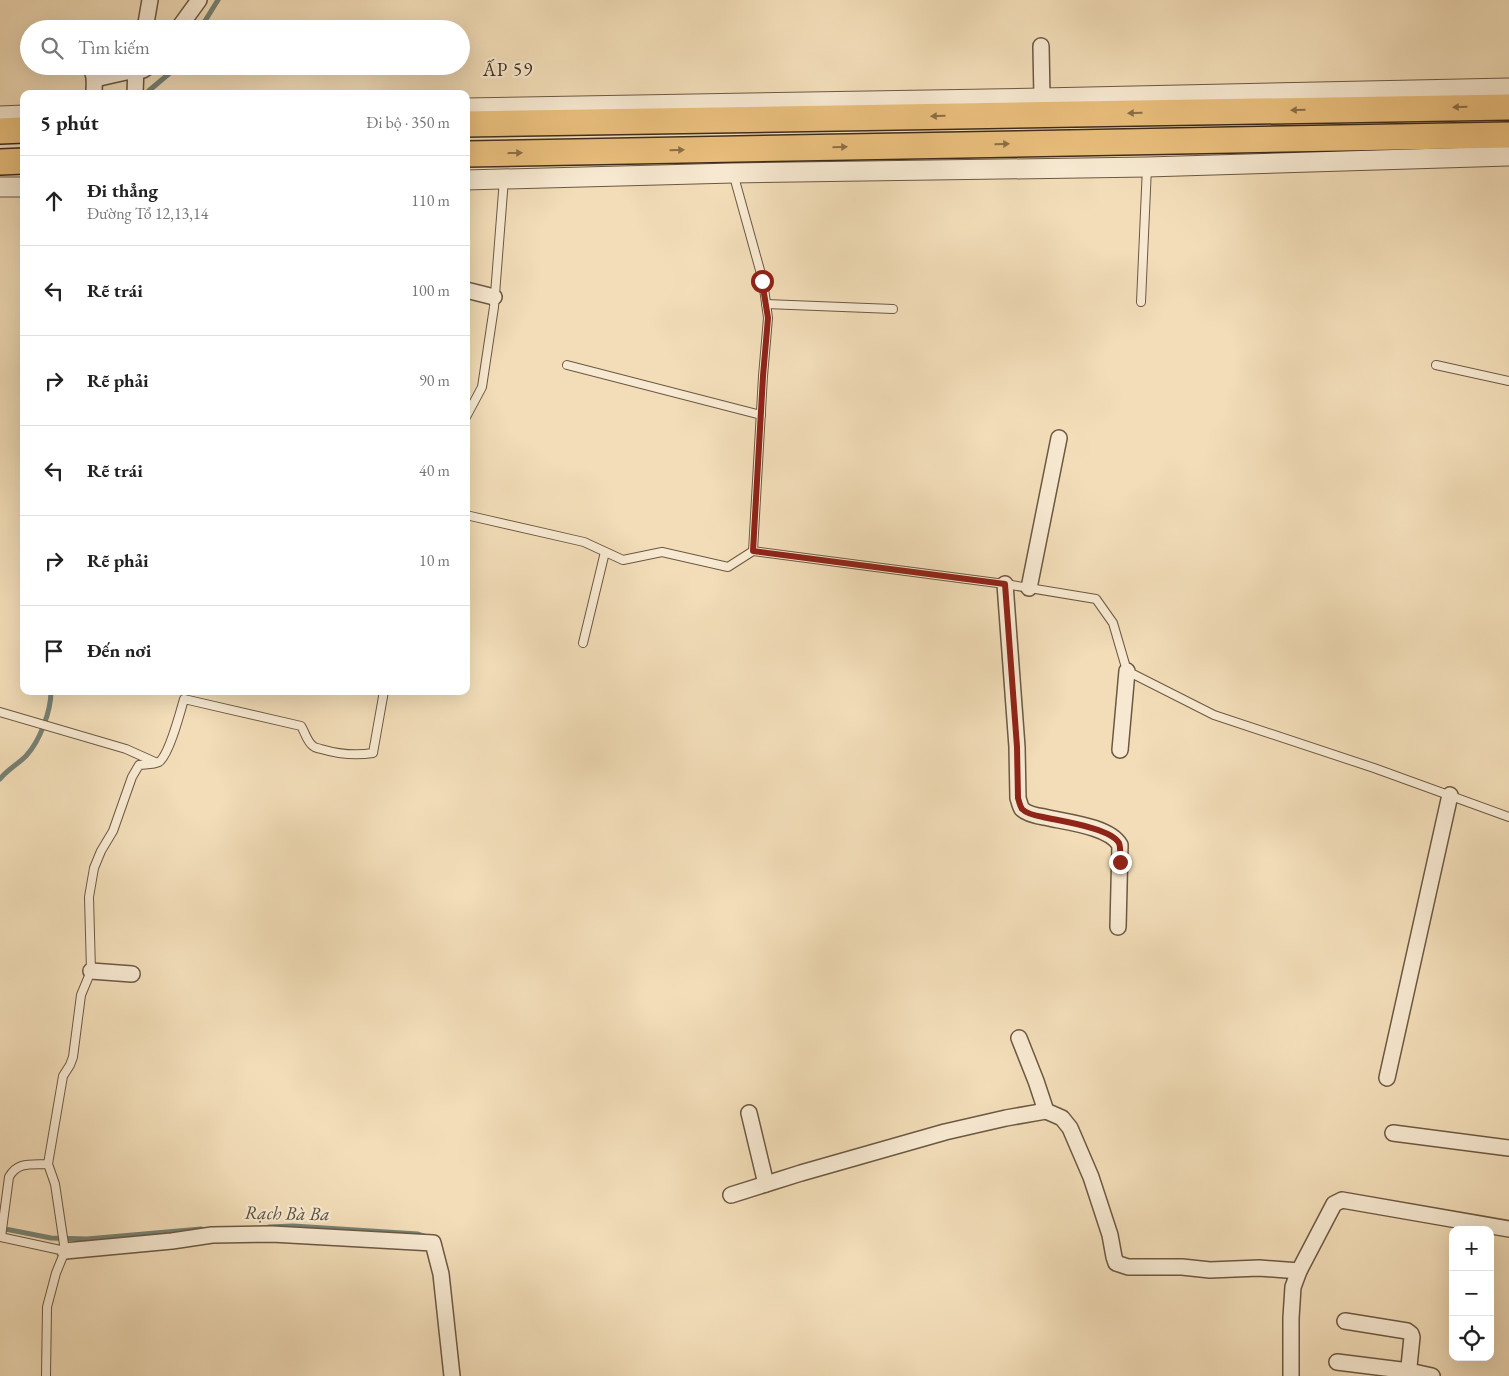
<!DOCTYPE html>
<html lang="vi">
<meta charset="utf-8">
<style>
body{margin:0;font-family:"EB Garamond",serif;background:#f2f2f2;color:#222}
.controls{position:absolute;right:15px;bottom:15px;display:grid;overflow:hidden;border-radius:10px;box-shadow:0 5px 20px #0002}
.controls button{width:45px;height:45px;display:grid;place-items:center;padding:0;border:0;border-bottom:1px solid #e0e0e0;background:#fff;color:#222;font:25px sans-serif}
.stop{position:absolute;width:15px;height:15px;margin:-11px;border:4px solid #8f2418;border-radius:50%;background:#fff}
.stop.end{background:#8f2418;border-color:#fff;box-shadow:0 1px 5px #0008}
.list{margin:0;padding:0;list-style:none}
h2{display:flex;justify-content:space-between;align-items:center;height:65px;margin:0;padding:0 20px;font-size:21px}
h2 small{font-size:16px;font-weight:400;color:#767676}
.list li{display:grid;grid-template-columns:32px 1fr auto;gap:15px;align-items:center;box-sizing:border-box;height:90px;padding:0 20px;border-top:1px solid #e0e0e0}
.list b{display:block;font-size:19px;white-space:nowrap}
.list p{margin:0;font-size:16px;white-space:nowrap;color:#767676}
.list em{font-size:16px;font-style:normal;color:#767676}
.icon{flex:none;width:28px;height:28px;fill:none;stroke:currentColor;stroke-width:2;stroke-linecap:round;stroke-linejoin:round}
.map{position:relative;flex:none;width:1509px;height:1376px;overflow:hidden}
.search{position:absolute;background:#fff;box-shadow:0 5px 20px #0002;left:20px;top:20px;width:450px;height:55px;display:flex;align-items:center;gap:12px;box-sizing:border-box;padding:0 18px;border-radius:28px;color:#767676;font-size:19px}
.panel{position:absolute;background:#fff;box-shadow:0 5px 20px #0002;left:20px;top:90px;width:450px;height:605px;border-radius:10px}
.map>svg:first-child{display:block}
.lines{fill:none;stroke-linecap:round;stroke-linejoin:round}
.stream{stroke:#778275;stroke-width:5}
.service-casing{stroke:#6c5842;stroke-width:10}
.minor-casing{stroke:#6c5842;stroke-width:18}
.tertiary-casing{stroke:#6c5842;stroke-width:21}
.trunk-casing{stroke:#402c1a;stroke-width:28}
.service{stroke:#f7e9d1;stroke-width:8}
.minor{stroke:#f7e9d1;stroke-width:15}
.tertiary{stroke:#f7e9d1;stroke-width:19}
.trunk{stroke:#e9be7c;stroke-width:25}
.oneway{fill:#8c6e46}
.route{stroke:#8f2418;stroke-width:6}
.labels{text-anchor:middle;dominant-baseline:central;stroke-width:4.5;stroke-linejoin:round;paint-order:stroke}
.neighbourhood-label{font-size:19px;letter-spacing:1px;fill:#402c1a;stroke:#f7e9d1}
.water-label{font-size:19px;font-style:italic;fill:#575040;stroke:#f7e9d1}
</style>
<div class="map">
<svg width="1509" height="1376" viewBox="0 0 1509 1376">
<rect width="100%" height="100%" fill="#f2ddb8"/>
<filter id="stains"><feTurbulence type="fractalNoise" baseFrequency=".004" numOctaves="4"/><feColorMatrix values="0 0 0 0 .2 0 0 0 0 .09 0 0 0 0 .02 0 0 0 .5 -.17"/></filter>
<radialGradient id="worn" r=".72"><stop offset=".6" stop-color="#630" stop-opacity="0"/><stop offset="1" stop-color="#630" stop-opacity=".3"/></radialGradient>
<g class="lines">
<g class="stream">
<polyline points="200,29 218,0"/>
<polyline points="145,94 171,72 175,66"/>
<path d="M0,779C7,770 18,764 26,756C40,741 51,711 51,691"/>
<polyline points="269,1227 293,1226 418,1234 427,1237"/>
<polyline points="0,1228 51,1238 87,1239 201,1229"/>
</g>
<defs>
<g id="service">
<polyline points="733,173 763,281 768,318 763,376 753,551"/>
<polyline points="1141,302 1147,167"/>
<polyline points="766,304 893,309"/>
<polyline points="567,365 761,415"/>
<polyline points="1436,365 1509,381"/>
<polyline points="466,417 482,387 494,307 504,179"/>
<polyline points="466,515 584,542 623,560 662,552 728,567 753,551 1005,584 1096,599 1113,623 1127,671 1214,715 1374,768 1509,817"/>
<polyline points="583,643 605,552"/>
<polyline points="0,712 126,749 155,762"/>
<polyline points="0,1237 65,1251"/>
<path d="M1,1237L9,1177C18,1161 32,1165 48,1164"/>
<path d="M46,1376L47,1307L56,1273L65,1251L55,1184L48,1164L63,1076L70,1065L73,1057L81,995L91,971L89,897L94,868L101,851L113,831L132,777L139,765C145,764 153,765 159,762C169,755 180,713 184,699L301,726C305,732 307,742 313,746C315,748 318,748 321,749C338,754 355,756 373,753L384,691"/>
</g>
<g id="minor">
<polyline points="145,29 150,0"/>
<polyline points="178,29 199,0"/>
<polyline points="1041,46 1042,98"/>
<path d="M89,66C96,74 94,84 94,94"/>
<polyline points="95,79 126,72 143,70 149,66"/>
<polyline points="135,94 136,66"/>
<polyline points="466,290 494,297"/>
<path d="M1005,584L1017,747L1018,798C1019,801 1020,806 1022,809C1027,814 1038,816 1044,817C1065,822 1109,826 1120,845L1118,927"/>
<polyline points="1029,588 1059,438"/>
<polyline points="1120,750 1127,671"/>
<polyline points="91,971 132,974"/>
<polyline points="1019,1038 1036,1081 1046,1111 1062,1118 1070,1128 1091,1177 1110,1235 1114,1257 1116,1263 1128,1267 1182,1267 1210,1270 1259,1268 1299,1271"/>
<polyline points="1387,1078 1450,795"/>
<polyline points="749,1113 766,1184"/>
<polyline points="1393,1133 1509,1148"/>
<polyline points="731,1195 801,1173 945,1132 1006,1118 1046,1111"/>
<polyline points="65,1251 172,1241 212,1235 272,1234 433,1243 441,1274 452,1376"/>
<polyline points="1345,1321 1407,1331 1411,1334 1412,1337 1408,1376"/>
<polyline points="1337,1362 1409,1371 1432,1376"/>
<polyline points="1291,1376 1291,1318 1293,1287 1299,1271 1334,1204 1342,1200 1509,1229"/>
</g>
<g id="tertiary">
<polyline points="466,108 1042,98 1509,88"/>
<polyline points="0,116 24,115"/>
<polyline points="466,180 733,173 1147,167 1509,156"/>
<polyline points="0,187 24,187"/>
</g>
<g id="trunk">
<polyline points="466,124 1509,107"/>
<polyline points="0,131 24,130"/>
<polyline points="466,154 1509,135"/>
<polyline points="0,162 24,161"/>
</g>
</defs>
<use href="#service" class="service-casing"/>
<use href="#minor" class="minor-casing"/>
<use href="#tertiary" class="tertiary-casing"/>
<use href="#trunk" class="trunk-casing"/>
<use href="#service" class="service"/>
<use href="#minor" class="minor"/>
<use href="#tertiary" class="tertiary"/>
<use href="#trunk" class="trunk"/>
</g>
<defs><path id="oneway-solid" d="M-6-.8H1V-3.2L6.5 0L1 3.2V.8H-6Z" transform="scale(1.25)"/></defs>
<g class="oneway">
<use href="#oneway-solid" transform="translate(1460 107) rotate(179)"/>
<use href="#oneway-solid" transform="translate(1298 110) rotate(179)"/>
<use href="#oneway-solid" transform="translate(1135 113) rotate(179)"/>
<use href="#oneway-solid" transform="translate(938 116) rotate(179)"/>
<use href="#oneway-solid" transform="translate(1002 144) rotate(-1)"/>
<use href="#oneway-solid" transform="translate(840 147) rotate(-1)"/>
<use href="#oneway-solid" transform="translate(677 150) rotate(-1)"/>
<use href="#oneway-solid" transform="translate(515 153) rotate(-1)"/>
</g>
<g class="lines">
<path class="route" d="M762,281L768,318L763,376L753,551L1005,584L1017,747L1018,798C1019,801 1020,806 1022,809C1027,814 1037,816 1043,817C1060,821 1111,828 1119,843C1121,848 1120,856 1120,862"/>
</g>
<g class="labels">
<g class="neighbourhood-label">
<text x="508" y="69">ẤP 59</text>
</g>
<g class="water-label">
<text transform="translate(287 1213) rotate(1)">Rạch Bà Ba</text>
</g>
</g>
<rect width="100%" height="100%" filter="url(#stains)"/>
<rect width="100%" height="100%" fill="url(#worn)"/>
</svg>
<div class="controls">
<button>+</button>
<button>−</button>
<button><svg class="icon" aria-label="locate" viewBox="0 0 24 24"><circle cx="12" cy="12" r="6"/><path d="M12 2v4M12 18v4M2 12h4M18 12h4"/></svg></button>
</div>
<div class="stop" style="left:762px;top:281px"></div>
<div class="stop end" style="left:1120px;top:862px"></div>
<div class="search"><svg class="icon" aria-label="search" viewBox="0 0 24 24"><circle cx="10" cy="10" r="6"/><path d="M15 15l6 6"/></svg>Tìm kiếm</div>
<section class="panel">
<h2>5 phút<small>Đi bộ · 350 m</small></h2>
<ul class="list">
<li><svg class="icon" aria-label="ahead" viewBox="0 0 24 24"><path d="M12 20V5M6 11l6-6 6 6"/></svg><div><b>Đi thẳng</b><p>Đường Tổ 12,13,14</p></div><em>110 m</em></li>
<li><svg class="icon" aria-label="left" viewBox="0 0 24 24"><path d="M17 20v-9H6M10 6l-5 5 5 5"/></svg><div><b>Rẽ trái</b></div><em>100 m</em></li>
<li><svg class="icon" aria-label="right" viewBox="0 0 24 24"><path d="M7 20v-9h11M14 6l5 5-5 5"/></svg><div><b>Rẽ phải</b></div><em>90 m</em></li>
<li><svg class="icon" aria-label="left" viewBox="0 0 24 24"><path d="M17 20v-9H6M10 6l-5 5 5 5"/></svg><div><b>Rẽ trái</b></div><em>40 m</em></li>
<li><svg class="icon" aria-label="right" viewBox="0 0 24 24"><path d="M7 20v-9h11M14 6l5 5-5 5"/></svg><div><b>Rẽ phải</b></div><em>10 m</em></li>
<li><svg class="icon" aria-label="arrive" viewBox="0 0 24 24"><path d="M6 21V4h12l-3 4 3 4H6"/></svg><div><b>Đến nơi</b></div></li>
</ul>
</section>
</div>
